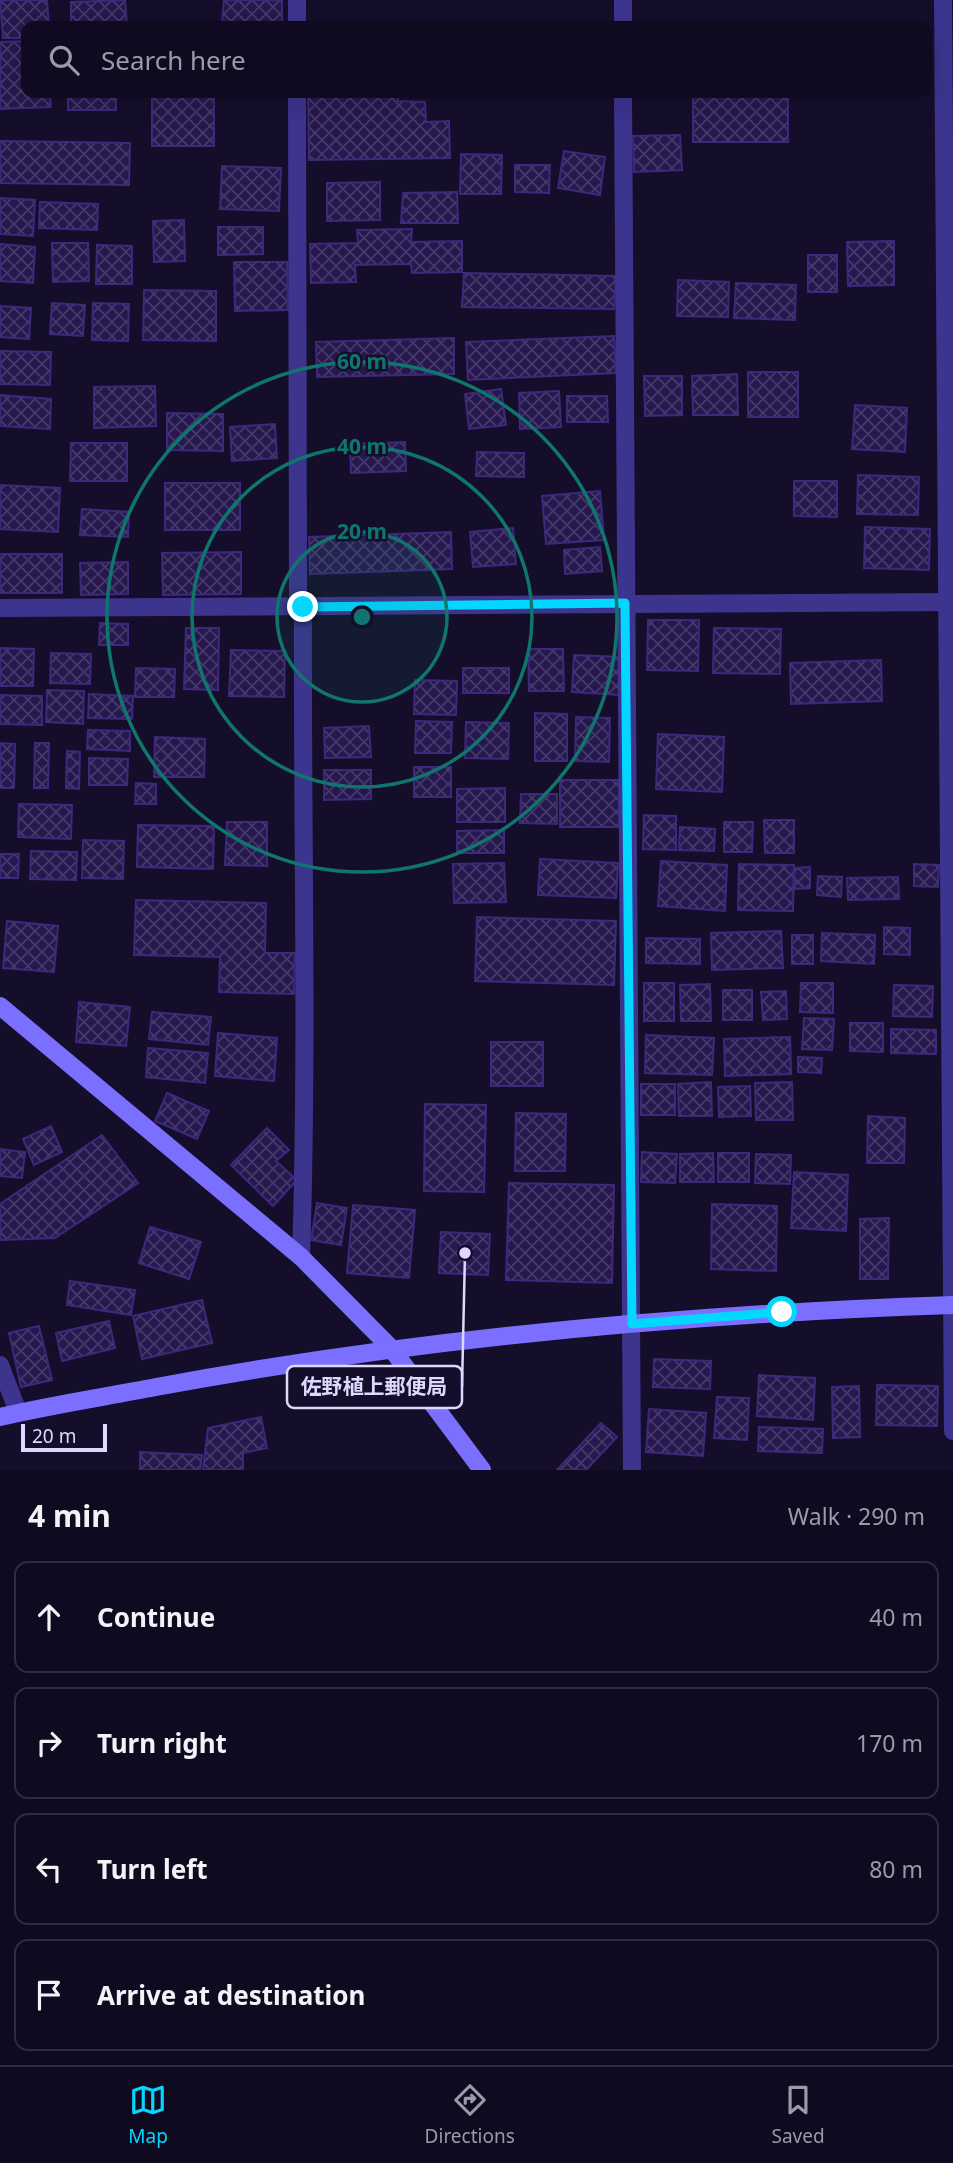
<!DOCTYPE html>
<meta charset="utf-8">
<style>
body{margin:0;font-family:"Noto Sans","Noto Sans JP",sans-serif;background:#191329;color:#f1f3f6}
.scale{position:absolute;left:21px;bottom:18px;width:86px;box-sizing:border-box;padding-left:7px;border:4px solid #ded8ff;border-top:0;font-size:19px;line-height:24px;white-space:nowrap;color:#ded8ff;-webkit-text-stroke:5px #150e2b;paint-order:stroke}
.stop{position:absolute;width:21px;height:21px;margin:-16px;border:5px solid #04d7ff;border-radius:50%;background:#fff}
.stop.end{background:#04d7ff;border-color:#fff;box-shadow:0 2px 7px #0008}
.list{margin:0;padding:0;list-style:none}
h2{display:flex;justify-content:space-between;align-items:center;height:91px;margin:0;padding:0 28px;font-size:30px}
h2 small{font-size:23px;font-weight:400;color:#9c9aa5}
.list li{display:grid;grid-template-columns:46px 1fr auto;gap:21px;align-items:center;box-sizing:border-box;height:112px;margin:0 14px 14px;padding:0 14px;border:2px solid #302b3e;border-radius:14px}
.list b{display:block;font-size:26px;white-space:nowrap}
.list em{font-size:23px;font-style:normal;color:#9c9aa5}
.icon{flex:none;width:38px;height:38px;fill:none;stroke:currentColor;stroke-width:2;stroke-linecap:round;stroke-linejoin:round}
.map{position:relative;flex:none;width:953px;height:1470px;overflow:hidden}
.search{position:absolute;background:#100a20;box-shadow:0 7px 28px #0002;left:21px;right:21px;top:21px;height:77px;display:flex;align-items:center;gap:18px;box-sizing:border-box;padding:0 24px;border-radius:14px;color:#9c9aa5;font-size:26px}
.sheet{height:595px;background:#100a20}
nav{display:flex;justify-content:space-around;align-items:center;box-sizing:border-box;height:98px;border-top:2px solid #302b3e;background:#100a20;font-size:19px;color:#9c9aa5}
nav a{display:grid;justify-items:center;gap:4px}
nav .on{color:#04d7ff}
.map>svg:first-child{display:block}
.building{fill:url(#building-cross-hatch);stroke:#3d287c;stroke-width:2}
.lines{fill:none;stroke-linecap:round;stroke-linejoin:round}
.street{stroke:#3d348e;stroke-width:18}
.secondary{stroke:#7b6fff;stroke-width:18}
.route{stroke:#04d7ff;stroke-width:9}
.ring{fill:none;stroke:#0f766e;stroke-width:3.5}
.centre{fill:#0f766e;stroke:#150e2b;stroke-width:3.5}
.ring-label{font-size:21px;text-anchor:middle;font-weight:bold;fill:#0f766e;stroke:#150e2b;stroke-width:5;stroke-linejoin:round;paint-order:stroke}
.leader{fill:none;stroke:#ded8ff;stroke-width:2.5}
.callout-dot{fill:#ded8ff;stroke:#150e2b;stroke-width:2.5}
.callout{fill:#150e2b;stroke:#ded8ff;stroke-width:2.5}
.callout-label{font-size:21px;text-anchor:middle;font-weight:bold;fill:#ded8ff}
</style>
<div class="map">
<svg width="953" height="1470" viewBox="0 0 953 1470">
<defs>
<pattern id="building-cross-hatch" width="8" height="8" patternUnits="userSpaceOnUse" patternTransform="scale(1.75)"><rect width="8" height="8" fill="#26184e"/><path d="M0 0l8 8M0 8l8-8" fill="none" stroke="#453969"/></pattern>
</defs>
<rect width="100%" height="100%" fill="#150e2b"/>
<g class="building">
<polygon points="0,0 47,0 49,26 26,26 26,38 3,38"/>
<polygon points="125,0 127,26 71,26 71,2"/>
<polygon points="224,0 282,0 282,24 222,23"/>
<polygon points="26,41 26,93 50,93 51,107 0,109 0,42"/>
<rect x="68" y="93" width="48" height="17"/>
<polygon points="308,93 398,93 398,101 425,102 426,122 449,121 450,158 309,160"/>
<rect x="693" y="93" width="95" height="49"/>
<rect x="152" y="96" width="62" height="50"/>
<polygon points="680,135 682,170 634,172 633,136"/>
<polygon points="0,141 130,143 129,185 0,183"/>
<polygon points="564,151 605,157 600,195 558,188"/>
<polygon points="461,154 502,155 501,194 460,194"/>
<polygon points="515,165 550,165 549,193 515,192"/>
<polygon points="222,166 281,168 279,211 220,209"/>
<polygon points="380,182 380,220 327,221 327,183"/>
<polygon points="457,192 458,223 401,223 403,193"/>
<polygon points="0,198 35,200 33,236 0,234"/>
<polygon points="40,202 98,204 97,230 39,228"/>
<polygon points="184,220 185,261 154,262 153,221"/>
<polygon points="218,227 263,227 263,254 218,255"/>
<polygon points="412,229 411,242 462,241 462,272 412,273 411,264 355,265 356,282 311,283 310,244 358,243 357,230"/>
<polygon points="894,241 894,285 848,286 847,242"/>
<polygon points="52,243 88,243 89,281 53,282"/>
<polygon points="0,244 35,247 33,283 0,281"/>
<polygon points="97,245 132,246 132,284 96,284"/>
<rect x="808" y="255" width="29" height="37"/>
<polygon points="234,262 287,262 288,310 235,311"/>
<polygon points="464,273 616,276 614,309 462,307"/>
<polygon points="678,280 729,282 728,317 677,316"/>
<polygon points="736,283 796,285 795,320 734,318"/>
<polygon points="144,290 216,291 216,341 143,340"/>
<polygon points="52,303 85,305 83,336 50,334"/>
<polygon points="93,303 129,304 128,341 92,340"/>
<polygon points="0,306 31,308 29,339 0,337"/>
<polygon points="614,336 616,373 468,380 466,342"/>
<polygon points="454,338 454,374 317,377 316,342"/>
<polygon points="0,351 51,352 50,385 0,384"/>
<rect x="748" y="372" width="50" height="45"/>
<polygon points="737,374 738,415 693,415 692,376"/>
<polygon points="644,376 682,376 682,415 645,416"/>
<polygon points="155,386 156,426 94,428 94,387"/>
<polygon points="501,389 506,425 469,429 465,394"/>
<polygon points="559,391 561,427 520,429 519,393"/>
<polygon points="0,395 51,399 50,429 0,426"/>
<polygon points="567,396 607,396 608,422 567,422"/>
<polygon points="855,405 907,408 905,452 852,449"/>
<polygon points="167,413 223,414 223,451 167,450"/>
<polygon points="275,424 277,458 232,461 230,427"/>
<polygon points="405,442 406,471 351,473 350,444"/>
<polygon points="71,443 127,443 127,481 70,481"/>
<polygon points="477,452 524,453 524,477 476,476"/>
<polygon points="858,475 919,477 918,515 857,514"/>
<polygon points="794,481 837,481 837,517 794,516"/>
<rect x="165" y="483" width="75" height="47"/>
<polygon points="0,485 60,488 58,532 0,529"/>
<polygon points="600,491 604,540 546,544 542,496"/>
<polygon points="82,509 129,512 128,537 80,535"/>
<polygon points="865,527 930,529 929,570 864,568"/>
<polygon points="513,528 516,564 473,567 470,532"/>
<polygon points="451,532 452,569 310,574 309,537"/>
<polygon points="600,547 602,571 565,574 564,550"/>
<polygon points="241,552 241,594 163,595 162,553"/>
<rect x="0" y="554" width="62" height="39"/>
<polygon points="128,562 128,594 81,595 80,563"/>
<polygon points="648,620 699,620 698,671 647,670"/>
<polygon points="100,623 128,624 128,645 99,645"/>
<polygon points="186,628 219,628 218,690 184,689"/>
<polygon points="714,628 781,629 780,674 713,673"/>
<polygon points="0,648 34,649 33,686 0,686"/>
<polygon points="528,649 563,649 564,691 529,691"/>
<polygon points="231,650 285,651 284,697 229,696"/>
<polygon points="51,653 91,654 90,684 50,683"/>
<polygon points="574,655 622,657 620,695 572,692"/>
<polygon points="881,660 882,701 791,704 790,663"/>
<polygon points="136,668 175,669 174,697 135,697"/>
<rect x="463" y="668" width="46" height="25"/>
<polygon points="415,680 457,681 456,715 414,714"/>
<polygon points="47,690 84,691 83,724 46,722"/>
<polygon points="89,694 133,696 132,719 88,718"/>
<polygon points="0,695 42,696 42,725 0,724"/>
<polygon points="535,713 567,714 567,761 535,761"/>
<polygon points="576,717 610,718 609,762 575,761"/>
<polygon points="416,721 452,722 451,753 415,753"/>
<polygon points="466,722 509,723 508,759 465,758"/>
<polygon points="369,726 371,757 325,758 324,728"/>
<polygon points="88,730 130,731 130,751 87,749"/>
<polygon points="658,734 724,737 722,792 656,789"/>
<polygon points="155,737 205,739 204,777 154,777"/>
<polygon points="0,743 15,744 14,788 0,788"/>
<polygon points="35,743 49,743 48,788 34,788"/>
<polygon points="67,751 80,752 79,789 66,788"/>
<polygon points="89,758 128,759 127,785 89,785"/>
<rect x="414" y="767" width="37" height="30"/>
<polygon points="324,770 371,770 371,799 324,800"/>
<rect x="560" y="780" width="59" height="47"/>
<polygon points="136,783 156,784 156,804 135,804"/>
<polygon points="505,788 505,822 457,822 457,789"/>
<polygon points="521,794 557,794 557,824 520,823"/>
<polygon points="19,804 72,805 71,839 18,837"/>
<polygon points="644,815 676,816 676,850 643,849"/>
<polygon points="764,820 794,820 794,853 765,853"/>
<polygon points="227,822 267,822 267,866 225,865"/>
<polygon points="724,822 753,822 752,852 724,852"/>
<polygon points="138,825 214,826 213,869 137,867"/>
<polygon points="680,827 715,829 714,851 679,850"/>
<polygon points="504,830 504,853 457,853 457,831"/>
<polygon points="83,840 124,841 123,879 82,878"/>
<polygon points="31,851 77,852 76,880 30,879"/>
<polygon points="0,854 19,854 18,878 0,878"/>
<polygon points="540,859 618,863 616,898 538,895"/>
<polygon points="661,861 727,865 725,911 658,906"/>
<polygon points="504,863 506,902 454,903 453,864"/>
<polygon points="739,864 794,865 793,911 738,910"/>
<polygon points="914,864 939,865 938,887 914,886"/>
<polygon points="810,867 810,888 795,889 794,868"/>
<polygon points="818,876 842,877 841,897 817,895"/>
<polygon points="898,877 899,899 848,900 847,878"/>
<polygon points="136,900 266,903 265,953 295,953 294,994 219,992 220,957 134,955"/>
<polygon points="477,917 616,921 614,985 475,981"/>
<polygon points="7,921 58,926 54,972 3,968"/>
<polygon points="884,927 910,928 910,955 884,954"/>
<polygon points="781,931 783,968 712,970 711,933"/>
<polygon points="822,933 875,935 874,964 821,961"/>
<rect x="792" y="935" width="21" height="29"/>
<polygon points="646,938 700,939 700,964 646,963"/>
<rect x="644" y="983" width="30" height="38"/>
<polygon points="801,983 833,983 833,1013 800,1012"/>
<polygon points="710,984 711,1021 681,1021 680,985"/>
<polygon points="894,985 933,986 932,1017 893,1016"/>
<rect x="723" y="990" width="29" height="30"/>
<polygon points="786,991 787,1019 763,1020 761,992"/>
<polygon points="79,1002 130,1007 126,1046 76,1042"/>
<polygon points="152,1012 211,1017 208,1045 149,1039"/>
<polygon points="804,1018 834,1019 832,1050 802,1049"/>
<polygon points="850,1023 883,1023 883,1052 850,1051"/>
<polygon points="891,1029 936,1030 936,1054 891,1053"/>
<polygon points="218,1033 277,1038 274,1081 215,1076"/>
<polygon points="646,1035 714,1038 712,1075 645,1073"/>
<polygon points="790,1037 791,1074 725,1076 724,1039"/>
<rect x="491" y="1042" width="52" height="44"/>
<polygon points="148,1048 208,1053 205,1083 146,1077"/>
<polygon points="798,1057 822,1058 821,1073 798,1072"/>
<polygon points="711,1082 712,1116 679,1116 678,1084"/>
<polygon points="792,1082 793,1120 756,1120 755,1083"/>
<rect x="641" y="1084" width="34" height="31"/>
<polygon points="750,1086 751,1116 719,1117 718,1087"/>
<polygon points="167,1093 209,1111 197,1139 155,1121"/>
<polygon points="425,1104 486,1105 484,1192 424,1191"/>
<polygon points="516,1113 566,1114 565,1171 515,1171"/>
<polygon points="868,1116 905,1118 904,1163 867,1163"/>
<polygon points="51,1126 62,1152 34,1165 23,1139"/>
<polygon points="267,1128 289,1150 276,1161 297,1180 273,1206 231,1165"/>
<polygon points="102,1135 138,1183 55,1238 0,1240 0,1204"/>
<polygon points="0,1149 25,1152 22,1178 0,1176"/>
<polygon points="642,1152 677,1154 675,1183 641,1182"/>
<polygon points="713,1153 714,1182 680,1182 680,1154"/>
<rect x="718" y="1153" width="31" height="29"/>
<polygon points="756,1154 791,1155 790,1184 755,1183"/>
<polygon points="794,1172 848,1175 846,1231 791,1228"/>
<polygon points="509,1183 614,1185 612,1283 506,1280"/>
<polygon points="317,1203 347,1208 341,1245 311,1240"/>
<polygon points="712,1204 777,1206 776,1271 711,1269"/>
<polygon points="353,1205 415,1210 409,1278 347,1273"/>
<polygon points="889,1218 888,1279 860,1279 860,1219"/>
<polygon points="150,1227 201,1242 189,1279 139,1263"/>
<polygon points="441,1232 490,1234 488,1275 439,1273"/>
<polygon points="70,1281 135,1290 131,1315 67,1305"/>
<polygon points="202,1300 212,1343 142,1359 133,1316"/>
<polygon points="109,1321 115,1348 62,1361 56,1333"/>
<polygon points="39,1326 52,1380 21,1387 9,1333"/>
<polygon points="654,1359 711,1361 710,1389 653,1387"/>
<polygon points="759,1375 815,1378 813,1420 757,1416"/>
<polygon points="877,1385 938,1386 937,1426 876,1425"/>
<polygon points="859,1386 860,1437 833,1438 832,1387"/>
<polygon points="717,1397 749,1398 747,1440 714,1438"/>
<polygon points="649,1409 706,1413 703,1456 646,1452"/>
<polygon points="261,1417 267,1448 243,1453 243,1470 203,1470 208,1428"/>
<polygon points="601,1423 617,1437 586,1470 557,1470"/>
<polygon points="759,1427 823,1429 822,1453 758,1451"/>
<polygon points="140,1452 202,1455 200,1470 140,1470"/>
</g>
<g class="lines">
<g class="street">
<polyline points="297,0 297,26"/>
<polyline points="623,0 623,26"/>
<polyline points="943,0 953,1431"/>
<polyline points="297,93 298,606"/>
<polyline points="623,93 632,1470"/>
<polyline points="0,608 953,602"/>
<path d="M301,1257C308,1041 302,824 303,607"/>
<polyline points="0,1365 18,1412"/>
</g>
<g class="secondary">
<polyline points="0,1006 301,1257 391,1348 482,1470"/>
<path d="M0,1417C51,1405 104,1397 156,1387C419,1338 685,1314 953,1305"/>
</g>
</g>
<g class="lines">
<polyline class="route" points="303,607 625,603 632,1324 782,1312"/>
</g>
<circle cx="362" cy="617" r="85" fill="#0f766e" fill-opacity=".12"/>
<g class="ring">
<circle cx="362" cy="617" r="85"/>
<circle cx="362" cy="617" r="170"/>
<circle cx="362" cy="617" r="255"/>
</g>
<circle cx="362" cy="617" r="10" class="centre"/>
<g class="ring-label">
<text x="362" y="369">60 m</text>
<text x="362" y="454">40 m</text>
<text x="362" y="539">20 m</text>
</g>
<path class="leader" d="M465 1253L462 1387"/>
<circle class="callout-dot" cx="465" cy="1253" r="7"/>
<rect class="callout" x="287" y="1366" width="175" height="42" rx="7"/>
<g class="callout-label">
<text x="374" y="1394">佐野植上郵便局</text>
</g>
</svg>
<div class="scale">20 m</div>
<div class="stop" style="left:782px;top:1312px"></div>
<div class="stop end" style="left:303px;top:607px"></div>
<div class="search"><svg class="icon" aria-label="search" viewBox="0 0 24 24"><circle cx="10" cy="10" r="6"/><path d="M15 15l6 6"/></svg>Search here</div>
</div>
<section class="sheet">
<h2>4 min<small>Walk · 290 m</small></h2>
<ul class="list">
<li><svg class="icon" aria-label="ahead" viewBox="0 0 24 24"><path d="M12 20V5M6 11l6-6 6 6"/></svg><div><b>Continue</b></div><em>40 m</em></li>
<li><svg class="icon" aria-label="right" viewBox="0 0 24 24"><path d="M7 20v-9h11M14 6l5 5-5 5"/></svg><div><b>Turn right</b></div><em>170 m</em></li>
<li><svg class="icon" aria-label="left" viewBox="0 0 24 24"><path d="M17 20v-9H6M10 6l-5 5 5 5"/></svg><div><b>Turn left</b></div><em>80 m</em></li>
<li><svg class="icon" aria-label="arrive" viewBox="0 0 24 24"><path d="M6 21V4h12l-3 4 3 4H6"/></svg><div><b>Arrive at destination</b></div></li>
</ul>
</section>
<nav>
<a class="on"><svg class="icon" aria-label="map" viewBox="0 0 24 24"><path d="M3 6l6-2 6 2 6-2v14l-6 2-6-2-6 2zM9 4v14M15 6v14"/></svg>Map</a>
<a><svg class="icon" aria-label="directions" viewBox="0 0 24 24"><path d="M12 3l9 9-9 9-9-9zM9 14v-3h6M13 9l2 2-2 2"/></svg>Directions</a>
<a><svg class="icon" aria-label="saved" viewBox="0 0 24 24"><path d="M7 4h10v16l-5-4-5 4z"/></svg>Saved</a>
</nav>
